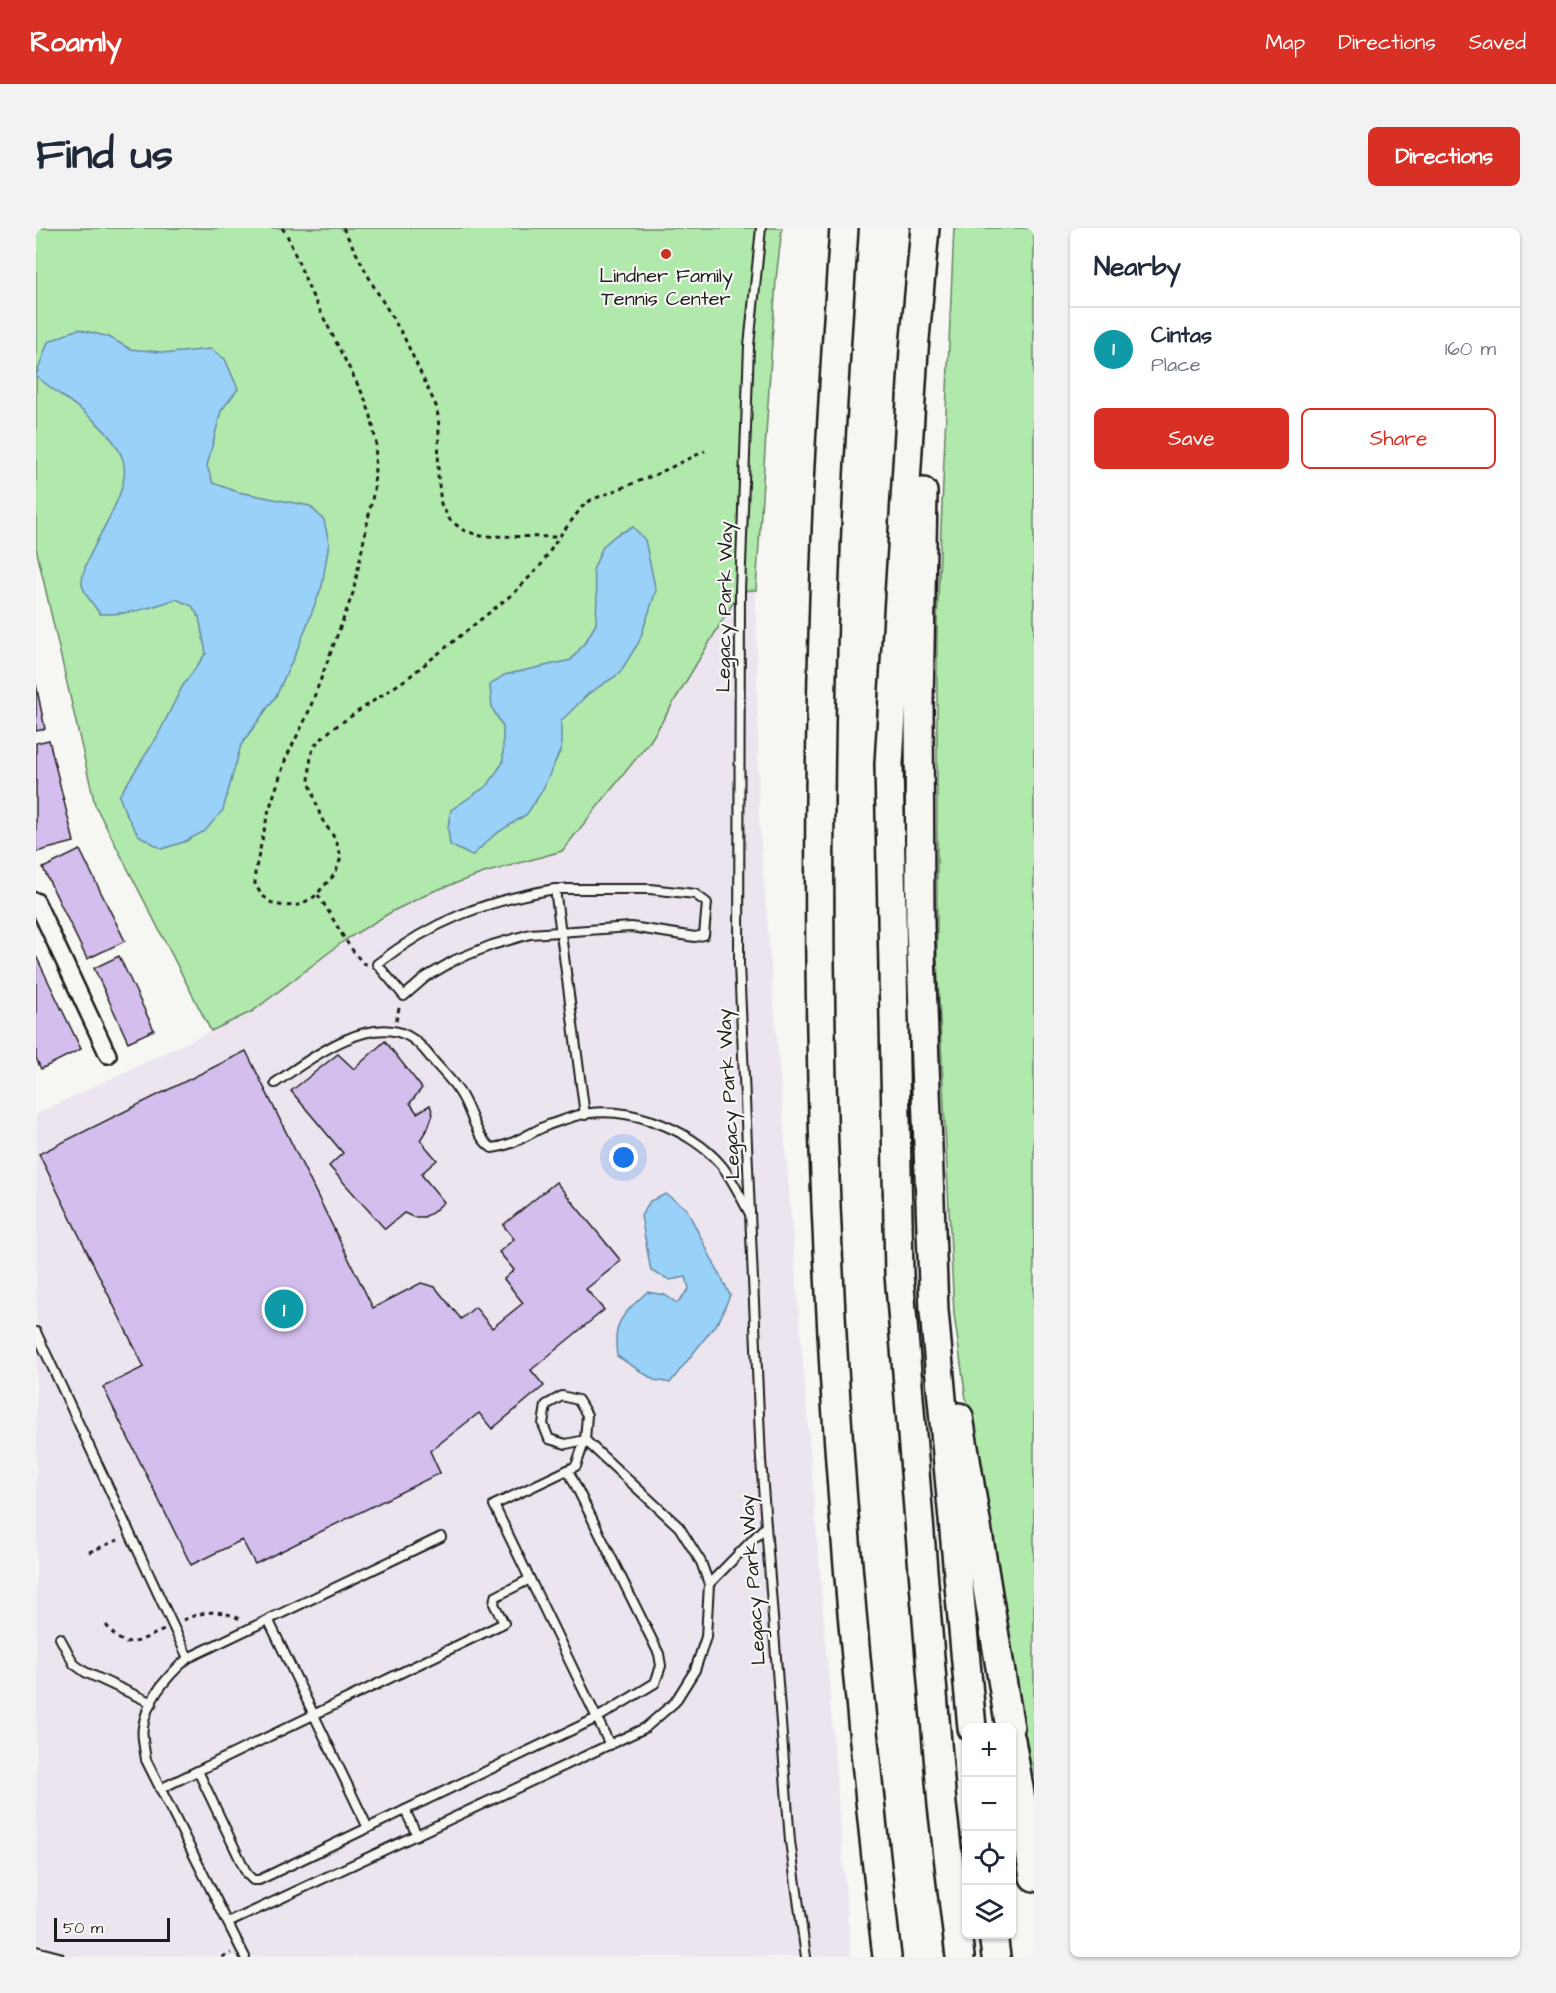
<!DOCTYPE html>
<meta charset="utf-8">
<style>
body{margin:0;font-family:"Architects Daughter",sans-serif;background:#f2f2f3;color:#1f2937}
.controls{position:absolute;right:18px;bottom:18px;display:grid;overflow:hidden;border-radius:9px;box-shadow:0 2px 4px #0004}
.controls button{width:54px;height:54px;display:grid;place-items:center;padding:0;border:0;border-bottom:2px solid #e0e1e3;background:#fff;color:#1f2937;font:30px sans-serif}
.scale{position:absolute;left:18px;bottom:15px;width:116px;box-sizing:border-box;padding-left:6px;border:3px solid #1c1c1c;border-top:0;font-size:16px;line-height:21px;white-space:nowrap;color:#1c1c1c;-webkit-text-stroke:4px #f6f6f2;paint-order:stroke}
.you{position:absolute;left:588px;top:930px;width:21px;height:21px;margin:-15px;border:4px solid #fff;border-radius:50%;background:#1a73e8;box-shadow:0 0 0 9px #1a73e833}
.badge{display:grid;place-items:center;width:39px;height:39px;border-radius:50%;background:#d93025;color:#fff;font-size:20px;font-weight:700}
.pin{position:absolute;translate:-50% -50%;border:3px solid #fff;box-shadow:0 2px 6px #0006}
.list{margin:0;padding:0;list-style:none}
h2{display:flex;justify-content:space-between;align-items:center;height:78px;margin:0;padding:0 24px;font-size:26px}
h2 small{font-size:20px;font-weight:400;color:#747a83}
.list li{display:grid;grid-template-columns:39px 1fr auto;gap:18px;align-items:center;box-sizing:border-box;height:84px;padding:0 24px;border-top:2px solid #e0e1e3}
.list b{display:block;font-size:22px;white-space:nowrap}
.list p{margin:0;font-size:20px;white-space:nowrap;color:#747a83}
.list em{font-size:20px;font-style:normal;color:#747a83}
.actions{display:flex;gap:12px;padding:18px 24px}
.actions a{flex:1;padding:14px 0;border:2px solid #d93025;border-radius:9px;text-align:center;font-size:21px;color:#d93025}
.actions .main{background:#d93025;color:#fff}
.icon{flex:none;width:33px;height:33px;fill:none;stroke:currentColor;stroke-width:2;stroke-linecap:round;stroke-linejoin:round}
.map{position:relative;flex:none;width:998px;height:1729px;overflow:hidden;border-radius:9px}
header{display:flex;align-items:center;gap:36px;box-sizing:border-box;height:84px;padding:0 30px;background:#d93025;color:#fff}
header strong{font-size:28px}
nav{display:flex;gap:33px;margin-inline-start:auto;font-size:21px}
.intro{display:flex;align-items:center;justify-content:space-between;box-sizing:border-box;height:144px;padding:0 36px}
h1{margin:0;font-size:42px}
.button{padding:15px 27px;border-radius:9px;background:#d93025;color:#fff;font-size:21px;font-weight:700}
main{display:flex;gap:36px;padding:0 36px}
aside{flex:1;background:#fff;border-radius:9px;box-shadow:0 2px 4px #0004}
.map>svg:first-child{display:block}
.built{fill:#ece5f0}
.green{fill:#b1e9ac;stroke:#668264;stroke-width:1.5}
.water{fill:#99d1f8;stroke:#6789a0;stroke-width:1.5}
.building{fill:#d4beed;stroke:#1c1c1c;stroke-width:1.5}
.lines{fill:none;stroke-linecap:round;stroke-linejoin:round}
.service-casing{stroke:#1c1c1c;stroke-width:12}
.minor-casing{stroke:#1c1c1c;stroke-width:20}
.motorway-casing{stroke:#1c1c1c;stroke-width:32}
.path{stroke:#1c1c1c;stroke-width:3;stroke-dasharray:4.5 4.5;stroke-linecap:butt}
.service{stroke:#f6f6f2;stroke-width:8}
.minor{stroke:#f6f6f2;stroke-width:15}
.motorway{stroke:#f6f6f2;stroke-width:27}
.poi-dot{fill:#c8321e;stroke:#f6f6f2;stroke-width:2}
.labels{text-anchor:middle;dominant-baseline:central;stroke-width:4.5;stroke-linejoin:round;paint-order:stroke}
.poi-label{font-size:20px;fill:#1c1c1c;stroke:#f6f6f2}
.street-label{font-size:20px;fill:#1c1c1c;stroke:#f6f6f2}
</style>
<header>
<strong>Roamly</strong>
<nav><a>Map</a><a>Directions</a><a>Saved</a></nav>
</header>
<div class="intro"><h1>Find us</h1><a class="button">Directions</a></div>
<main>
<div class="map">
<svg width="998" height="1729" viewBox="0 0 998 1729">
<rect width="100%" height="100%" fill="#f6f6f2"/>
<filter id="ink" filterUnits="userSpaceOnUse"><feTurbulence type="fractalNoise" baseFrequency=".0167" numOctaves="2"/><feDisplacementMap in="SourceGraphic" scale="12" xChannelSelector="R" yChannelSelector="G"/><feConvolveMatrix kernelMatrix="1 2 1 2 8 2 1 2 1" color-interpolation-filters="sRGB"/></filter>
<g filter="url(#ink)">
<polygon class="built" points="720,362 723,591 815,1729 0,1729 0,886 217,783 309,712 357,683 398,663 448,645 526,623 615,512 704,363"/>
<g class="green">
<polygon points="0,0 746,0 740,51 720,362 704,363 615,512 526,623 448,645 398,663 357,683 309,712 217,783 175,803 59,577 0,320"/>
<polygon points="918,0 998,0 998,1605 963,1406 918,1086 901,730 901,393"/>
</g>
<g class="water">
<path d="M42,101L73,109L94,121L135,125L175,121L189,131L202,161L185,183L171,238L177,255L202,264L274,278L288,292L293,315L286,358L263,418L240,468L205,517L187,582L169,603L148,614L126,621L102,607L90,586L83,568L121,509L146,459L170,425L163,389L156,378L140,371C115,380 91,387 64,386C58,377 46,364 46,354C46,350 48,344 49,340C58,309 99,260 86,229C72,194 28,172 0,148L12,114Z"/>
<polygon points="597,299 609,312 620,363 603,414 583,446 553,465 525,493 525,521 506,563 491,586 458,607 436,628 414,617 412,600 415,582 452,557 467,534 467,499 456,480 454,457 468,447 535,432 550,413 560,396 561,366 557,342 567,318 580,307"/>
<path d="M630,966L650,980L694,1067L684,1091L634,1155L618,1152L581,1128C576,1094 587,1086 611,1064L629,1067L641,1075L653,1061L650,1049L634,1052L615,1043L605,988L614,973Z"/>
</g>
<g class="building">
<polygon points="0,456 9,501 0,503"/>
<polygon points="13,512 38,614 0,624 0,515"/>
<polygon points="44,622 89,713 51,731 7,640"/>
<polygon points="0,728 45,821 5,841 0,830"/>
<polygon points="83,728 118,802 92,814 58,740"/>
<polygon points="349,813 386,860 374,875 381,885 394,877 397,886 392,900 384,912 401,932 385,946 408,974 396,985 388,989 377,989 368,985 349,1001 293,938 307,925 255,863 302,826 318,841"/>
<polygon points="210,823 337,1080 385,1055 399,1059 425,1091 439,1079 456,1100 487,1075 468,1051 478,1042 463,1024 478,1011 467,997 520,954 585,1033 550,1061 568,1082 495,1142 508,1158 456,1201 443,1185 394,1223 404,1245 219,1336 206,1312 155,1337 67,1159 108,1139 3,926"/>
</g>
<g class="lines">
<defs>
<g id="service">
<polyline points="725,0 713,118 704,363 703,736 725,1232 754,1613 770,1729"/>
<path d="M519,661H614L659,666L671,675L668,707L659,709L595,699L494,706L456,717L419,732L390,749L368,768L341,736C398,692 449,673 519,661L549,887"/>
<path d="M239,855C271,833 331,786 372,808C384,814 392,827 401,837C409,846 418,855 424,865C436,883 438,907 456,920C477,918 491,906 510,898C519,894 528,892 536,889C585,874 654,899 686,938C697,952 705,970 714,986"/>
<polyline points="0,1104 152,1430"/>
<polyline points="549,1212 540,1238 458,1277 574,1517"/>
<polyline points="673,1356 730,1298"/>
<polyline points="233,1393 332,1600"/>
<polyline points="24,1410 38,1436 49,1444 116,1475"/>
<polyline points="162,1543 211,1646 217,1652 223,1652 561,1490 619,1455 625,1438 623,1426 532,1242"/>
<polyline points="124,1561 468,1395 458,1376 459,1369 494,1351"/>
<polyline points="369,1582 381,1607"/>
<polyline points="192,1695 609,1500 639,1474 659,1442 670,1409 673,1356 665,1334 643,1299 549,1212 551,1187 542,1172 526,1168 510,1177 507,1196 513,1211 530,1216 549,1212"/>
<polyline points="0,1723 23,1729"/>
<path d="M209,1729L110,1532C109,1522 105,1509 107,1499C111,1471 131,1448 152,1430L405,1309"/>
</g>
<polyline id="minor" points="0,673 72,827"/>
<g id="motorway">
<path d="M808,0C801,104 794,208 790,313C781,556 781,801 793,1044C803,1273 825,1501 851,1729"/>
<polyline points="889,0 878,122 853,536 863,1046 906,1577 924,1729"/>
<polyline points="887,264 883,473 884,698 898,1083 936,1500"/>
<polyline points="923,1189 974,1500"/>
<polyline points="975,1512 998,1649"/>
<polyline points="957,1706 960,1729"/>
</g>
</defs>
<use href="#service" class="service-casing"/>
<use href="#minor" class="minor-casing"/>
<use href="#motorway" class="motorway-casing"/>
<g class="path">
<polyline points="246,0 251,7 276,67 328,169 335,188 340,215 338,262 317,365 271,488 250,530 232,585 219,644 219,657 226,667 237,676 249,678 263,677 278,669 299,646 305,629 300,612 285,590 273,553 275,526 279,517 296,501 373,449 479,364 505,337 523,309 546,279 555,272 621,246 669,223"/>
<polyline points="307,0 337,57 368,109 401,180 403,199 402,248 405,276 414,292 427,302 445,308 523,309"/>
<path d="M282,667C298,690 308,715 328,736H331"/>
<polyline points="360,793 364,776"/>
<polyline points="53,1324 84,1311"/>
<path d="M147,1392C171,1382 184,1381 206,1392"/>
<polyline points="70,1397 80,1409 90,1415 103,1413 128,1402"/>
<polyline points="186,1729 195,1725"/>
</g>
<use href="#service" class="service"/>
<use href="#minor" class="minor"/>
<use href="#motorway" class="motorway"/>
</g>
</g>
<circle class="poi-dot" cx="630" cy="26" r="6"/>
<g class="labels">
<g class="poi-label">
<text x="630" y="48">Lindner Family<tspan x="630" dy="23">Tennis Center</tspan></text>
</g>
<g class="street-label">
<text transform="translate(689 379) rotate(-89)">Legacy Park Way</text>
<text transform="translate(693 866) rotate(-93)">Legacy Park Way</text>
<text transform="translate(717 1352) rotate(-94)">Legacy Park Way</text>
</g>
</g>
</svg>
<div class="controls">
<button>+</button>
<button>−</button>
<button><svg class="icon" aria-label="locate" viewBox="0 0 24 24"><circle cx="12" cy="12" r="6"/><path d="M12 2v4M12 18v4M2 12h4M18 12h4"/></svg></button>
<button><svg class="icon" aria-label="layers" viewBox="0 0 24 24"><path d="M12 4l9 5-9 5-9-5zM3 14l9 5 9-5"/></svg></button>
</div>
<div class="scale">50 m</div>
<div class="you"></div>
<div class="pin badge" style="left:248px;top:1081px;background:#0f9aa8">1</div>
</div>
<aside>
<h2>Nearby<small></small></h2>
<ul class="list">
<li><span class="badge" style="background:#0f9aa8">1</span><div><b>Cintas</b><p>Place</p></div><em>160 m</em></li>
</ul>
<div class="actions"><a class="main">Save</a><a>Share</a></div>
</aside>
</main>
